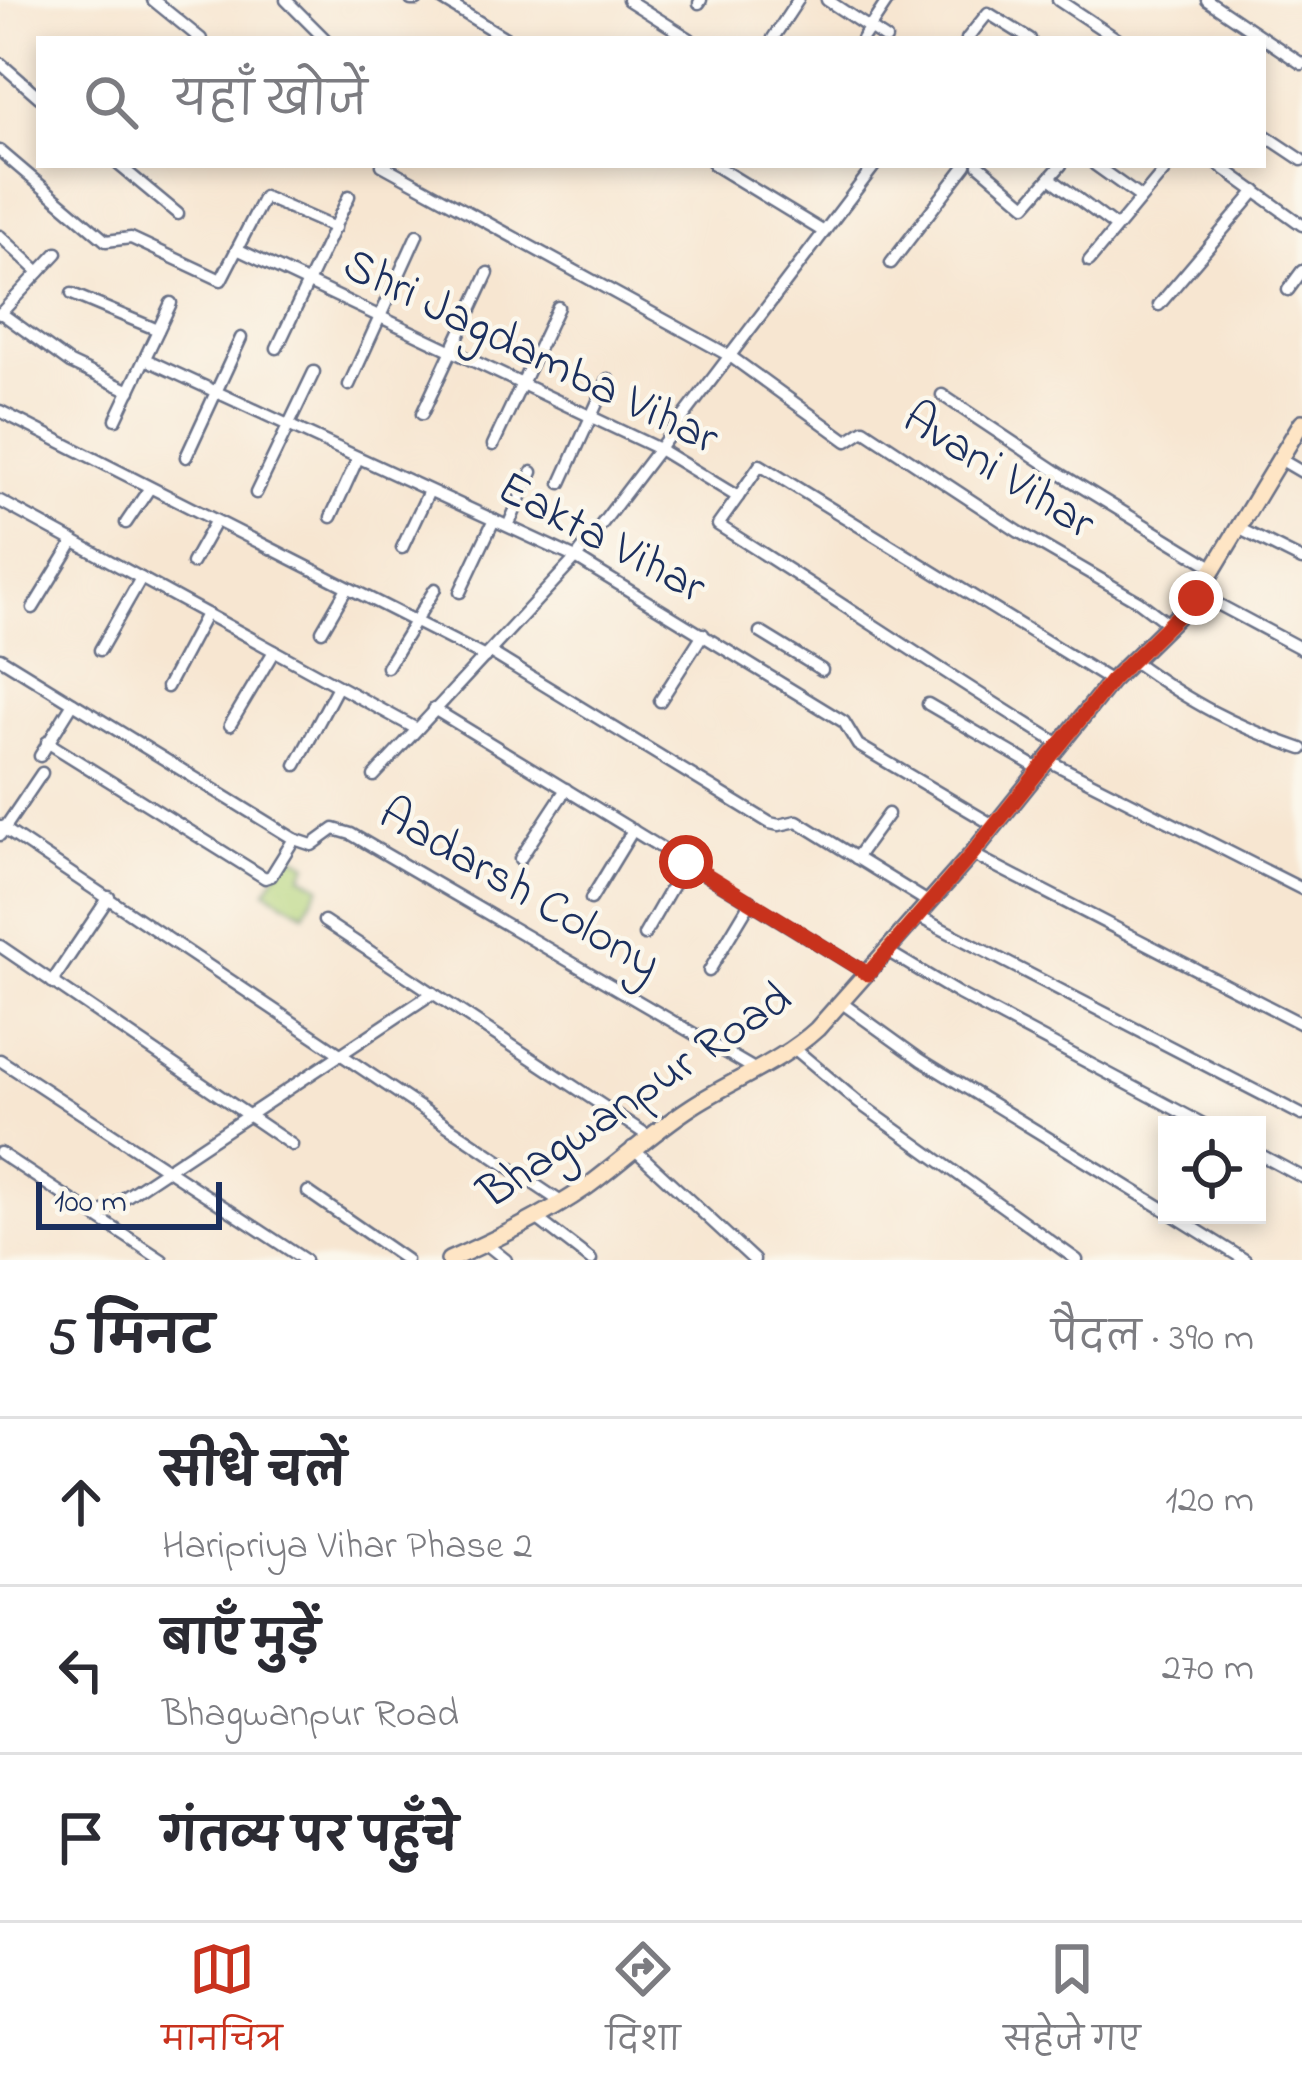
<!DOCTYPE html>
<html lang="hi">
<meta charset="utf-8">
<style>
body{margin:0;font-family:"Indie Flower","Playpen Sans Deva",sans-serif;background:#f7f7f7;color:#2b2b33}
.controls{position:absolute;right:36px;bottom:36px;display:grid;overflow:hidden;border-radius:0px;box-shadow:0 6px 18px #0003}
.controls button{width:108px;height:108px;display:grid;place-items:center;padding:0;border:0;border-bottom:3px solid #e1e1e2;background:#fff;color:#2b2b33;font:60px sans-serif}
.scale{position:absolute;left:36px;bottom:30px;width:186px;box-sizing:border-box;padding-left:12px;border:6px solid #1b2f5e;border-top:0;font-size:33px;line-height:42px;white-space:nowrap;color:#1b2f5e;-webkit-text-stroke:9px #fbf7ec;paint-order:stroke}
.stop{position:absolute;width:36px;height:36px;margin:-27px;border:9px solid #c8321e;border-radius:50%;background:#fff}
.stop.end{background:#c8321e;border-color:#fff;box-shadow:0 3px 12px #0008}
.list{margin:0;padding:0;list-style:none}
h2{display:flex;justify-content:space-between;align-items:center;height:156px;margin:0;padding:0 48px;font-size:51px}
h2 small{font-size:39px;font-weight:400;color:#7c7c81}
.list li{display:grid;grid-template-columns:78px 1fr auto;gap:36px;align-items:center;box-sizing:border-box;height:168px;padding:0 48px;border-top:3px solid #e1e1e2}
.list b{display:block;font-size:45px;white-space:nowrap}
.list p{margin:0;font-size:39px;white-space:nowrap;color:#7c7c81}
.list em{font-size:39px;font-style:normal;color:#7c7c81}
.icon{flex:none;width:66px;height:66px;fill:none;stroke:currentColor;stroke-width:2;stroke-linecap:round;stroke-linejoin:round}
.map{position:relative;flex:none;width:1302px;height:1260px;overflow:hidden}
.search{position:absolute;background:#fff;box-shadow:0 6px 18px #0003;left:36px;right:36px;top:36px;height:132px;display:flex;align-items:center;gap:30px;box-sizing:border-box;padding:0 42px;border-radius:0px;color:#7c7c81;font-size:45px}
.sheet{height:660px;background:#fff}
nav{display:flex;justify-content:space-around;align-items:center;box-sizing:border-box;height:168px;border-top:3px solid #e1e1e2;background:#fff;font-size:33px;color:#7c7c81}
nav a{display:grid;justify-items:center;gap:6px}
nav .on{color:#c8321e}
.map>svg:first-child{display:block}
.green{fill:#b4d47c;stroke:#68826d;stroke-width:3}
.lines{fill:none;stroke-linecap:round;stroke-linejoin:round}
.street-casing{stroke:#686f86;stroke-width:15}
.secondary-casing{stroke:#686f86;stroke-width:20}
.street{stroke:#fff;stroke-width:10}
.secondary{stroke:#fee5c5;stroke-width:15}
.route{stroke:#c8321e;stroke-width:15}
.labels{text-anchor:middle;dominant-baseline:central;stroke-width:9;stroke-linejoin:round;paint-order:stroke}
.street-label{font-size:48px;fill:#1b2f5e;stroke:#fbf7ec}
</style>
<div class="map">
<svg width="1302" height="1260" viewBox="0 0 1302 1260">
<rect width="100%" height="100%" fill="#fbf7ec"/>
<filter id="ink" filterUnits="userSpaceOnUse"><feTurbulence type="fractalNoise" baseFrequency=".00833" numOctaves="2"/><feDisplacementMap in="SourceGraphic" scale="24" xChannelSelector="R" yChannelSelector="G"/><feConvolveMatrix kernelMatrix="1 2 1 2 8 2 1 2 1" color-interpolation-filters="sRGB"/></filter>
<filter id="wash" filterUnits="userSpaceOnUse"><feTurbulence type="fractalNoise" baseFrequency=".004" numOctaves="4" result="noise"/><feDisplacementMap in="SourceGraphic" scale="48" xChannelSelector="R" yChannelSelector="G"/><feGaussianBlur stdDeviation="2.7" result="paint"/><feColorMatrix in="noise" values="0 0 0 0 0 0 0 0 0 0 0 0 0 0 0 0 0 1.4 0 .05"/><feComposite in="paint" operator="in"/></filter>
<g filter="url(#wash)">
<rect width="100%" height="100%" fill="#f7e6d1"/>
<polygon class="green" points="289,853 308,864 302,876 320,886 304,913 266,891"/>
</g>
<g filter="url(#ink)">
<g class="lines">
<defs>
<g id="street">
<polyline points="153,0 201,39"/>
<polyline points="286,0 325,39"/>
<polyline points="411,0 417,0"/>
<polyline points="443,0 507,39"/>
<polyline points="628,0 690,39"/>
<polyline points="827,0 886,39"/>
<polyline points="1058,0 1117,39"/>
<polyline points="1207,0 1302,64"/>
<polyline points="699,3 701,0"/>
<polyline points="773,38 798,0"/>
<polyline points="862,39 888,0"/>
<polyline points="967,39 988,13 1030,39"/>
<polyline points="0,63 39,97"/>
<polyline points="1263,134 1302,160"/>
<polyline points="0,151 106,241 131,238 221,280 237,249 659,449 738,497 760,465 1111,681"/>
<polyline points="119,165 178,214"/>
<polyline points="382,165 730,356 847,441 864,430 1019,532 1138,601 1170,625"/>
<polyline points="714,165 824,232"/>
<polyline points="979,165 1026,205 1061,165"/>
<polyline points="1095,165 1140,197"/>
<polyline points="1219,165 1302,225"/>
<polyline points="1050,178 1116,227"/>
<polyline points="0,236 39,272"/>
<polyline points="237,249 264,197 335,228"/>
<polyline points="1089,261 1169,165"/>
<polyline points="891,263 966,165"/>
<polyline points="1288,290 1302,271"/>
<polyline points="72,294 158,330"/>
<polyline points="1159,305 1256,191"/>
<polyline points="1,313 70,363 130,391"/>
<polyline points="0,314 57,253"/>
<polyline points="277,348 349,196"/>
<polyline points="145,359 576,558 844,722 858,745 995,826"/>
<polyline points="349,385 417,235"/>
<polyline points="942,395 1059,473 1216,569"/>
<polyline points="0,411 485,657"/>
<polyline points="422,414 488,273"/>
<polyline points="116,419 171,303"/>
<polyline points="493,445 558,307"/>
<polyline points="186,457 241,338"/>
<polyline points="1278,458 1302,472"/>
<polyline points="561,483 608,379"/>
<polyline points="256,493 314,372"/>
<path d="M738,497L718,525C833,597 945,674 1061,745"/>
<polyline points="0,501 415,728"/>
<polyline points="331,517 358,458"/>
<polyline points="126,523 149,489"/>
<polyline points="508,526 532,472"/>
<polyline points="1238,528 1302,560"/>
<polyline points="402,548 429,491"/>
<polyline points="192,563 215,522"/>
<polyline points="460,592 494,520"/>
<polyline points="1199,594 1302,649"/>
<polyline points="33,608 74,541"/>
<polyline points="322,631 347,588"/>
<polyline points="760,632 822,670"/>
<polyline points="100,650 141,578"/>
<polyline points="490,652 770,823 779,825 797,821 928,902"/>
<polyline points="0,658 294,839 312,845 334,829 351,834 756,1070"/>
<path d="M1133,661C1191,703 1234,726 1302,749"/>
<polyline points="387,667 435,589"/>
<polyline points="167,687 206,614"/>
<polyline points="660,701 703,634"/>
<polyline points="928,704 1041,770"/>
<polyline points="434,709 868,974"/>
<polyline points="230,725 274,651"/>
<polyline points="47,742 265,878 271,876 294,839"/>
<polyline points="40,756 73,703"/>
<polyline points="1049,761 1302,889"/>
<polyline points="296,765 338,686"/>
<polyline points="374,776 576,558 875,165"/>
<polyline points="0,826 561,1202"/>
<polyline points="0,835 42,773"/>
<polyline points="972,854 1302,1024"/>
<polyline points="856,858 888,814"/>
<polyline points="520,859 566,789"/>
<polyline points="591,899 633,830"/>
<polyline points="917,916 1302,1115"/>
<polyline points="324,921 647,1135"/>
<polyline points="644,935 686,862"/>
<polyline points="0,946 292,1145"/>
<polyline points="887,951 959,994 1205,1125"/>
<polyline points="709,971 751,901"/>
<polyline points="52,982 109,897"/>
<polyline points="842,1003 921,1060 1167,1211"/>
<polyline points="795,1049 859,1103 1077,1260"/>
<polyline points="0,1060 305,1260"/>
<polyline points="632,1147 754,1260"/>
<polyline points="0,1153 162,1260"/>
<polyline points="1257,1153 1302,1177"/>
<polyline points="308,1192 406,1260"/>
<polyline points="1173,1215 1245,1260"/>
<polyline points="97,1216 433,993"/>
<polyline points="535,1217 591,1260"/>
<polyline points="486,1244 506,1260"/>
</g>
<path id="secondary" d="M449,1260C496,1239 545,1216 588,1186C623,1160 654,1131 691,1107C732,1080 780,1063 817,1029L972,854L1111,681L1196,598L1302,422"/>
</defs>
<use href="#street" class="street-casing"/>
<use href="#secondary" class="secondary-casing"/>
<use href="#street" class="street"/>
<use href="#secondary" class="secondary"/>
</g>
</g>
<g class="lines" filter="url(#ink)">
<polyline class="route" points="686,862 868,974 972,854 1111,681 1196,598"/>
</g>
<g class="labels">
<g class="street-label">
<text transform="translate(530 353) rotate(26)">Shri Jagdamba Vihar</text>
<text transform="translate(998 472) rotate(32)">Avani Vihar</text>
<text transform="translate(601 539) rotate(28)">Eakta Vihar</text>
<text transform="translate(519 890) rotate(30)">Aadarsh Colony</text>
<text transform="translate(636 1097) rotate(-34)">Bhagwanpur Road</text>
</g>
</g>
</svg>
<div class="controls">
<button><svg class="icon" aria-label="locate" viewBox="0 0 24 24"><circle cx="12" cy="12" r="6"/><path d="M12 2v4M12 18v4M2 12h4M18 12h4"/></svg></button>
</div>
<div class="scale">100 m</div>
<div class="stop" style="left:686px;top:862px"></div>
<div class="stop end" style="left:1196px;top:598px"></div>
<div class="search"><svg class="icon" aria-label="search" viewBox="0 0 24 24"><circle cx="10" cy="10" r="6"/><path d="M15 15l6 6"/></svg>यहाँ खोजें</div>
</div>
<section class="sheet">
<h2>5 मिनट<small>पैदल · 390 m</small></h2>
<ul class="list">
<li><svg class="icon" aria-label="ahead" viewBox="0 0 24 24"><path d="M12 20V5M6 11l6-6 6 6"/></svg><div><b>सीधे चलें</b><p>Haripriya Vihar Phase 2</p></div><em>120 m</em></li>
<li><svg class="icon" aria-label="left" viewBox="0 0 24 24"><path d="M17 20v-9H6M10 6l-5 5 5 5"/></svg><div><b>बाएँ मुड़ें</b><p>Bhagwanpur Road</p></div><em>270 m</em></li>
<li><svg class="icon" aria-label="arrive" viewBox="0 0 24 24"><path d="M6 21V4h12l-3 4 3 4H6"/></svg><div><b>गंतव्य पर पहुँचे</b></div></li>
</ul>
</section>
<nav>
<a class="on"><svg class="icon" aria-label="map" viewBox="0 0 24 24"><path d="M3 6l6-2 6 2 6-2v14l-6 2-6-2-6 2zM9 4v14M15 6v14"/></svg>मानचित्र</a>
<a><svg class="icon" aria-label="directions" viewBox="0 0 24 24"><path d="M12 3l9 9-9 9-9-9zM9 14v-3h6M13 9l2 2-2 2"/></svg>दिशा</a>
<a><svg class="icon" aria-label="saved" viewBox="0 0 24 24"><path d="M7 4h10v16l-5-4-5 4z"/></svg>सहेजे गए</a>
</nav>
